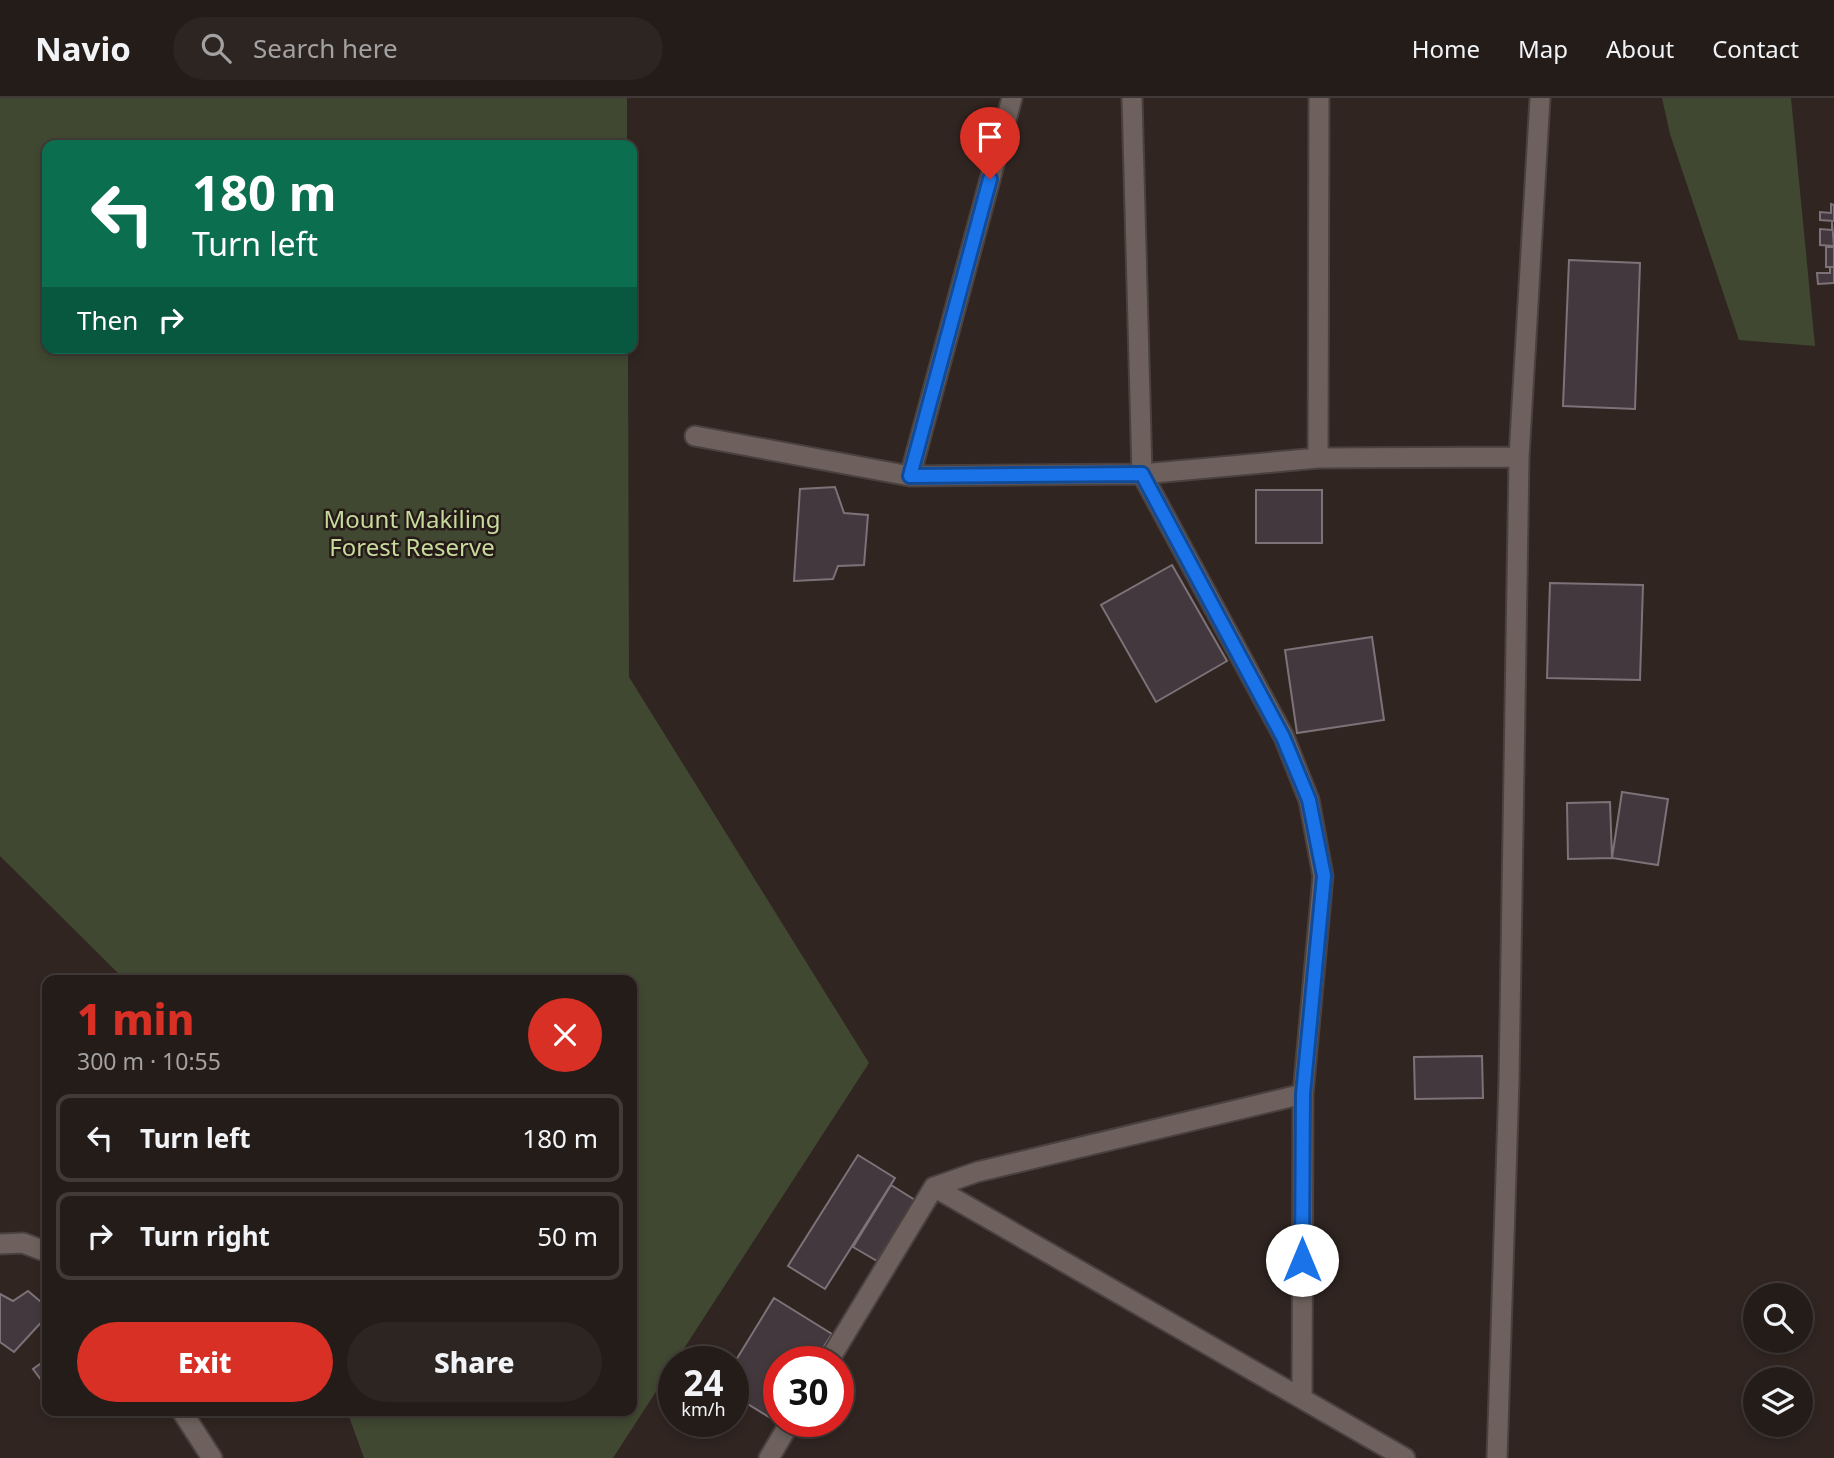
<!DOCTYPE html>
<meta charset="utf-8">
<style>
body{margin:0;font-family:"Noto Sans",sans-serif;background:#2c2522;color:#f1f3f6;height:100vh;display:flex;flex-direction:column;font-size:26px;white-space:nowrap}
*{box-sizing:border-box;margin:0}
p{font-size:23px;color:#a3a1a2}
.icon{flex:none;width:38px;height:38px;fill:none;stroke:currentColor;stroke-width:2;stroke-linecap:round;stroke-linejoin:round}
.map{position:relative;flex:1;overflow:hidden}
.details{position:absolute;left:42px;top:877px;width:595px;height:441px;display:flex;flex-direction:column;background:#241c19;border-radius:14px;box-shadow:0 4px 10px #0003,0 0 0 2px #413a38}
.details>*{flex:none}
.banner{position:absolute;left:42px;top:42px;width:595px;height:214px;border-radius:14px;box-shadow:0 4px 10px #0003,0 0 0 2px #413a38;background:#0b6e4f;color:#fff;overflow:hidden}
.controls{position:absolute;left:1743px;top:1185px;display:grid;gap:14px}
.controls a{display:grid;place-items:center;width:70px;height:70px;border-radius:50%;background:#241c19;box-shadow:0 4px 10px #0003,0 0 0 2px #413a38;font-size:35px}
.speed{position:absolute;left:658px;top:1248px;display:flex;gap:14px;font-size:35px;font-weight:700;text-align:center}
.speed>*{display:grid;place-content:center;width:91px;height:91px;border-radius:50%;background:#241c19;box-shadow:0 4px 10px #0003,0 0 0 2px #413a38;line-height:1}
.speed small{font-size:18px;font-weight:400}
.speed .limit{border:10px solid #d22;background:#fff;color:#111}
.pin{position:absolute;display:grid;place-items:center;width:60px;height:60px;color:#fff;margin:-72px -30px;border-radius:50% 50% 50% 0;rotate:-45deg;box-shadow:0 0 7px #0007}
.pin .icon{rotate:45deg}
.me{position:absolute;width:77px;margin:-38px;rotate:0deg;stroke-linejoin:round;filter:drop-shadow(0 0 5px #0008)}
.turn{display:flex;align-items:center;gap:24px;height:147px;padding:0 35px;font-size:32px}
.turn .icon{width:91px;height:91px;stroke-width:2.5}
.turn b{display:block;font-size:49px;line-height:60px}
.then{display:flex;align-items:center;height:66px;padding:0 35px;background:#0003;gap:14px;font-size:26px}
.round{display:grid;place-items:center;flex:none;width:74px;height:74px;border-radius:37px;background:#2c2522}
.headline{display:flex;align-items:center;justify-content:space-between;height:119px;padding:0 35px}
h1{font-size:42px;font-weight:800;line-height:52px;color:#d93025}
.primary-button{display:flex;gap:14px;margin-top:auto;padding:14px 35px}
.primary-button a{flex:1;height:80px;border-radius:42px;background:#d93025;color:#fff;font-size:28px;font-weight:800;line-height:80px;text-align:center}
.primary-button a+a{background:#2c2522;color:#f1f3f6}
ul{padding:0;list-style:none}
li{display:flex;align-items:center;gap:21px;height:88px;margin:0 14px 10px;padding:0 21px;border:4px solid #413a38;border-radius:14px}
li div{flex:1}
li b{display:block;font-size:26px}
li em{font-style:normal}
header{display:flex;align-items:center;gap:42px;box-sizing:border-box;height:98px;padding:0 35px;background:#241c19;border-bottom:2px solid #413a38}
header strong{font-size:33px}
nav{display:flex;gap:38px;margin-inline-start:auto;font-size:24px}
.search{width:490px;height:63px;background:#2c2522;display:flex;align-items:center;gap:18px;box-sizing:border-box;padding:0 24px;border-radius:38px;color:#a3a1a2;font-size:26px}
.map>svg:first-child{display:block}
.green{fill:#404831}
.building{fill:#43383e;stroke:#7e7279;stroke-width:2}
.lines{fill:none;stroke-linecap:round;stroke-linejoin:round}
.minor-casing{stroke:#4a413e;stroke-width:23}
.minor{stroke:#6e615d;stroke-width:19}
.route-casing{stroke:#114b97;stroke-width:18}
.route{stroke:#1a73e8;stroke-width:12}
.labels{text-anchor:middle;stroke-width:5;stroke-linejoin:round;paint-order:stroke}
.park-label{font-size:24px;fill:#c5da9b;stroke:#261b18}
</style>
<header>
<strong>Navio</strong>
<div class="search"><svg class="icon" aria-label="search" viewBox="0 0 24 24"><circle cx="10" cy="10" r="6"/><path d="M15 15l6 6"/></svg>Search here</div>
<nav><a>Home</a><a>Map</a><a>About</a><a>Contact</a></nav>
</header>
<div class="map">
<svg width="1834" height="1360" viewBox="0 0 1834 1360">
<rect width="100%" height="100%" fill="#302521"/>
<path class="green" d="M0,0H627V47H47V250H628L629,579L869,965L613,1360H364L347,1313L632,1312V882H125L0,758Z
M1662,0H1791L1815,248L1739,242L1670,36Z"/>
<path class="building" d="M1831,106L1834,107V123L1820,122V114L1831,115Z
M1832,124L1834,148L1820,147V131L1832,132Z
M1826,149H1834V169H1826Z
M1569,162L1640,165L1635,311L1563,308Z
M1830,169H1834V185L1818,186L1817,175H1830Z
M835,389L844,415L868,417L864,467L838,468L833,481L794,483L800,391Z
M1256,392H1322V445H1256Z
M1172,467L1227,563L1156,604L1101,507Z
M1550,485L1643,487L1640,582L1547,580Z
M1372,539L1384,622L1297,635L1285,552Z
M1622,694L1668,701L1658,767L1612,760Z
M1610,704L1612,760L1568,761L1567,705Z
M1482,958L1483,1000L1415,1001L1414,959Z
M858,1057L895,1080L825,1191L788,1168Z
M891,1087L915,1102L877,1163L853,1149Z
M28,1193L47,1209V1218L14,1254L0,1244V1196L13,1203Z
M774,1200L832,1236L814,1264H779L777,1324L733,1297V1267Z
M47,1261V1290L33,1271Z"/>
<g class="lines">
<g class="minor-casing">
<path id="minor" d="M1132,0L1142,376L1284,639L1309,702L1323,778L1303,996L1302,1300
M695,338L910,378L1142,376L1318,360L1519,359
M1318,360L1319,0
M910,378L1012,0
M1303,996L977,1074L934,1089L1405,1360
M0,1146L23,1145L47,1154
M828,1264L934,1089
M181,1312L212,1360
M769,1360L791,1323
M1497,1360L1509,982L1519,359L1540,0"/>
</g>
<use href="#minor" class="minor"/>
</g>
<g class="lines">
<g class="route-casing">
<path id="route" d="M990,81L910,378L1142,376L1283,639L1309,702L1324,778L1303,996L1302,1162"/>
</g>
<use href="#route" class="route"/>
</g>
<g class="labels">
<g class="park-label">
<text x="412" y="430">Mount Makiling<tspan x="412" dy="28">Forest Reserve</tspan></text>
</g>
</g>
</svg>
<div class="controls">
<a><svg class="icon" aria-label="search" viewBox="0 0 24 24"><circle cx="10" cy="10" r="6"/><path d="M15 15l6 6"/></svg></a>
<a><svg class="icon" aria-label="layers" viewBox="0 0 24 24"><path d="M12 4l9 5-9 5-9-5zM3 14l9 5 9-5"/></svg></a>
</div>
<div class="speed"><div>24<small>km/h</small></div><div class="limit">30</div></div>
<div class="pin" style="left:990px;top:81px;background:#d93025"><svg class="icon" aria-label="arrive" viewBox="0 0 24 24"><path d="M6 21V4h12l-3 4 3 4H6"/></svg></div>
<svg class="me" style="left:1302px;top:1162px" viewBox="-20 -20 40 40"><circle r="19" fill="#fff"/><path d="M0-13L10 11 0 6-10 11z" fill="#1a73e8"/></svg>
<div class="banner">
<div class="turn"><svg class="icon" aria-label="left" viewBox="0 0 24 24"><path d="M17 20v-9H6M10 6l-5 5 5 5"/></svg><div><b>180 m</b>Turn left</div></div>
<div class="then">Then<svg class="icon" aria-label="right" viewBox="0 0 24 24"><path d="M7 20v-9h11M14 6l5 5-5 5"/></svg></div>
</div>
<section class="details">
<div class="headline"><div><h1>1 min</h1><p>300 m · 10:55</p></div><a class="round" style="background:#d93025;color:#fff"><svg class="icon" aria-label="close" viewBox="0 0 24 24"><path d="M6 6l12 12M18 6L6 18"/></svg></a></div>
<ul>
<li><svg class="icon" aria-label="left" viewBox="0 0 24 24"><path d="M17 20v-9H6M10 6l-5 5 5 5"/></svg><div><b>Turn left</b></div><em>180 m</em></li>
<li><svg class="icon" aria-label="right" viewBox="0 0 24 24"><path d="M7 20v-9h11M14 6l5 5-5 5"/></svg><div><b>Turn right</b></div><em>50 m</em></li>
</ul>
<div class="primary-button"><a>Exit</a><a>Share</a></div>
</section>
</div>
